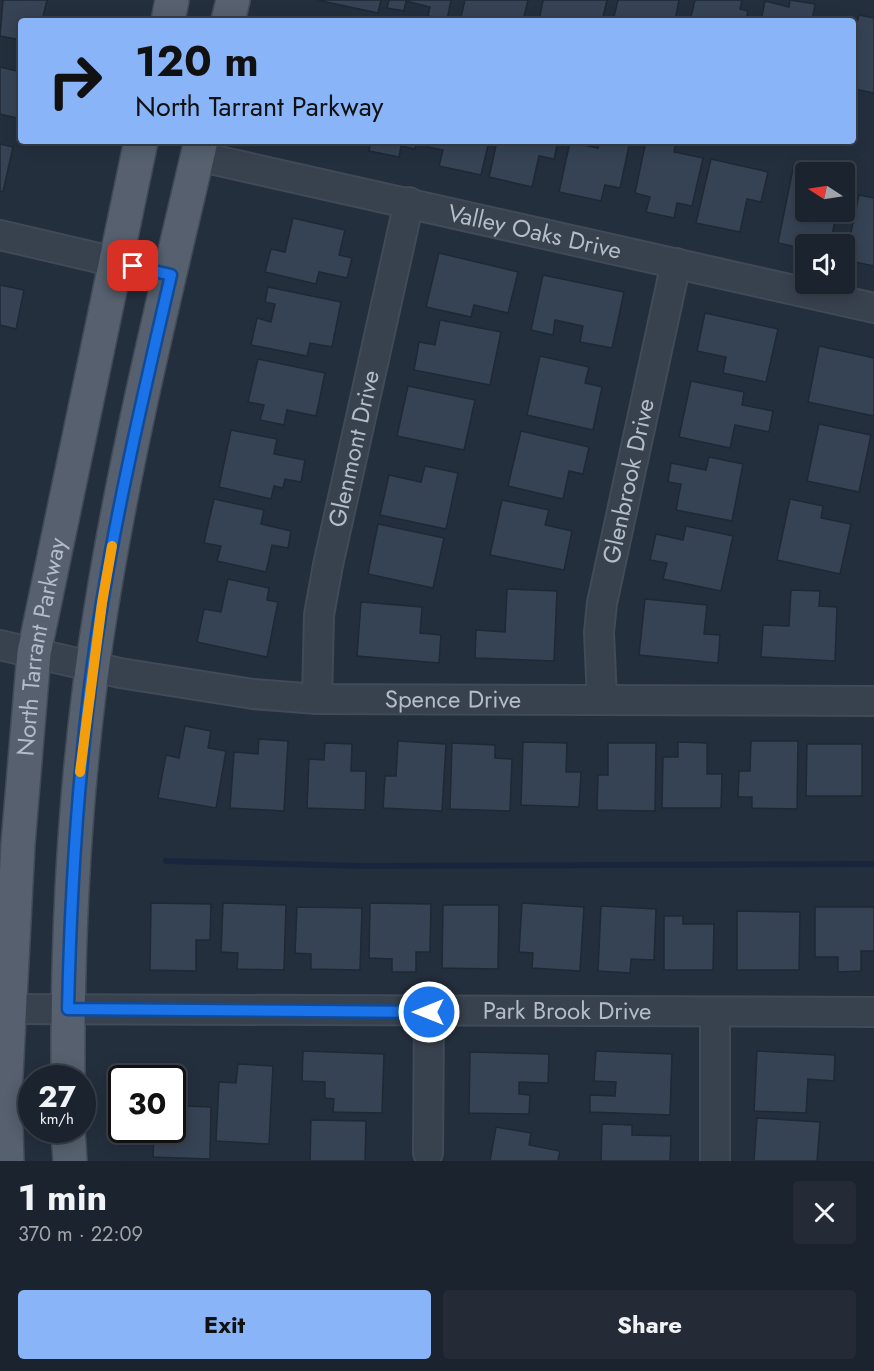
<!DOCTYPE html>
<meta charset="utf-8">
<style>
body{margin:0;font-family:Jost,sans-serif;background:#242b36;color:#f1f3f6;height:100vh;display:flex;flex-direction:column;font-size:22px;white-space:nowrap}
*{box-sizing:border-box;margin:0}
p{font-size:20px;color:#a0a4aa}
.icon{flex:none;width:33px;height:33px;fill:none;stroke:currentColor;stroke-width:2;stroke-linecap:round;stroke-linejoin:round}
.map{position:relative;height:1161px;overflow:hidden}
.panel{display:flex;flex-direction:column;background:#1b232e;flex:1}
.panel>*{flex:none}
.banner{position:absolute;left:18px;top:18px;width:838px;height:126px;border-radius:6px;box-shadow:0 3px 15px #0003,0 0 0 2px #39404a;background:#8ab4f8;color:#111;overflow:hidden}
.needle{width:39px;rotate:282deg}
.fabs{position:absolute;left:795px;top:162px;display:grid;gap:12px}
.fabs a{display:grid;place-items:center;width:60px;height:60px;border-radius:6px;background:#1b232e;box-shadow:0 3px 15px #0003,0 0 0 2px #39404a;font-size:30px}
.speed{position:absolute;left:18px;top:1065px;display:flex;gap:12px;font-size:30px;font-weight:700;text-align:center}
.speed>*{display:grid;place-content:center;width:78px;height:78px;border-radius:50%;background:#1b232e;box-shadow:0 3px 15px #0003,0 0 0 2px #39404a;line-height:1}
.speed small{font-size:15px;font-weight:400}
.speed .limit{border:3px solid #111;border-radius:9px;background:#fff;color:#111}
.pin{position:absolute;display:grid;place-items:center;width:51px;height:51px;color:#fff;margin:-26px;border-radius:12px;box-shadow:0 3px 9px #0006}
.me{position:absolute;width:66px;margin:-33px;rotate:270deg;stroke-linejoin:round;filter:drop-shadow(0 0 4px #0008)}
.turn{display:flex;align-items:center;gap:21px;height:126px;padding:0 18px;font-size:27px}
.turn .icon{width:78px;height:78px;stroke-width:2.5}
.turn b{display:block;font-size:42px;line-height:51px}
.round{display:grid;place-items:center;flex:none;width:63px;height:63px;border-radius:6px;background:#242b36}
.overview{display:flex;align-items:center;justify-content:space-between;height:102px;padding:0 18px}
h1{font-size:36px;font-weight:700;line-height:45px}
.cta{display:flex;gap:12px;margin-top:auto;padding:12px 18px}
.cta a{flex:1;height:69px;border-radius:6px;background:#8ab4f8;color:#111;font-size:24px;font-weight:700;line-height:69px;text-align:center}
.cta a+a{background:#242b36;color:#f1f3f6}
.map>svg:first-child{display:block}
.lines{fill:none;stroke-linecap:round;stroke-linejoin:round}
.stream{stroke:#17263c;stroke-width:6}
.building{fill:#364354;stroke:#1f2835;stroke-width:1.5}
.minor-casing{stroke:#414a57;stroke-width:32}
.major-casing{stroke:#414a57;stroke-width:36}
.minor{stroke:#38414e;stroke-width:28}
.major{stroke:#56606e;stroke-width:33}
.route-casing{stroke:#114b97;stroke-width:15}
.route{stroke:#1a73e8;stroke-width:10}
.slow{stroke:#f59e0b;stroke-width:10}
.labels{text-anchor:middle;stroke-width:6;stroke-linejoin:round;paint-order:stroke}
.street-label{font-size:24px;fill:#b4bcc9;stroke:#1d2633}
</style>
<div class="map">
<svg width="874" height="1161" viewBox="0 0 874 1161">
<rect width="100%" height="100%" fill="#242f3e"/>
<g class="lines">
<path class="stream" d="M166,861L362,866L874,864"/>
</g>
<path class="building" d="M3,0H47L42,21H21V40L0,36Z
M317,0H381L378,13Z
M389,0H451L447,20L428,16L430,7L406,1L404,11L387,8Z
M465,0H528L523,21H460Z
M543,0H607L602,21H539Z
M618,0H679L675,21H613Z
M695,0H742L740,9L748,11L746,21H690Z
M790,0L815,4L812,21H761L765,1L789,7Z
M859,15L874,18V93L854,89V33Z
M0,67L21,72V119L0,114Z
M371,141H417L415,149L401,146L399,157L369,151Z
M429,141H489L481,175L439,166L443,150L428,147Z
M497,141H558L554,159L539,156L532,187L489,177Z
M600,141H630L620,188L605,185L601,201L559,192L570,142L598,148Z
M646,141H676L674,152L703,158L692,206L677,203L674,218L646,212L650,197L635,193Z
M0,144L13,147L3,192L0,191Z
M711,159L768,172L761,202L747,199L740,232L696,223Z
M794,164L824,171L806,172V212H837L830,244H806V249L778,243Z
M859,195L874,198V266L845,260Z
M293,218L345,230L339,255L352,258L347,278L319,272L316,284L265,272L271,249L285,252Z
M439,253L518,272L508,313L474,305L471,317L426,307Z
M543,275L624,292L612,348L580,342L583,326L555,320L553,335L531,330Z
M0,285L24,290L16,329L0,325Z
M268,287L341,302L332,347L310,343L307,356L251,345L257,318L271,322L275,304L265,302Z
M705,313L778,329L766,382L723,373L726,357L697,351Z
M440,320L501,332L490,385L414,370L419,342L435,345Z
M819,346L874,358V416L808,402Z
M540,356L589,367L585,383L602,387L593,430L527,415Z
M258,359L325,373L316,416L287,410L284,425L260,420L264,405L248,402Z
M691,381L744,392L742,405L773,411L769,432L735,425L730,448L679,437Z
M408,386L475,400L464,450L397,436Z
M819,424L871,435L859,492L807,481Z
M231,430L277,439L274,454L305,460L301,482L285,479L283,488L274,486L271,499L219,487Z
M521,431L589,447L583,474L569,471L563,499L508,486Z
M709,457L743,464L732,521L676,510L681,484L668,482L671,463L706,470Z
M425,466L458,473L446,529L380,515L389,475L421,482Z
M214,499L264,510L261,524L291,531L288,548L272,545L266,572L217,561L221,546L204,543Z
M790,499L823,506L821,518L851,524L840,574L777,560Z
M502,500L549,510L545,525L572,531L564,570L490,555Z
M378,524L444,538L433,588L368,574Z
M686,526L733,536L721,591L663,579L667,563L650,560L656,534L683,540Z
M228,579L269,588L267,600L278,602L267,657L197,642L204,609L221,612Z
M507,589L557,591L554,661L475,658L476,630L505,632Z
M791,590L820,591L819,606L837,607L835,661L761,657L763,625L789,626Z
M645,599L707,605L704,634L720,635L718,663L639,655Z
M361,602L422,607L420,633L441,635L439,663L357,656Z
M185,726L211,731L208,748L226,751L216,808L158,798L166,755L179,758Z
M259,739L288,741L284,811L230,808L234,752L258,754Z
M398,741L446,744L442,811L383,808L385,776H396Z
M751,741H798L797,809L752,808V797H738L739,771H750Z
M523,742L567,743L566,772H581L579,807L521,805Z
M678,742L707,743V774H722L721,808H662L663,757H678Z
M325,743L352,744L351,771H366L365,810L307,808L309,759L324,760Z
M452,743L495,745V758L512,759L510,811L450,809Z
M608,743H656L655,811L597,810L598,775H608Z
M807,744H862V796H806Z
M151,903L211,904L210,940H196V971L150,970Z
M223,903L286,905L284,970L237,969L238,953L221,952Z
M370,903L431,904L430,952H416V972H392V959L369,958Z
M522,903L584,907L580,971L532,968L533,953L519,952Z
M443,905H499L498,969L442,968Z
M601,906L656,909L654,960L631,959L630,973L598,971Z
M297,907L362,908L360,970L311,969V954L295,953Z
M815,907H874V951H861V971L838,972V957H815Z
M737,911L800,912L799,970H737Z
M664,916H683V924H714L713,970H664Z
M303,1051L384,1054L382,1113L333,1112L334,1099L325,1098V1082L302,1081Z
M596,1051L672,1054L670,1115L590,1112V1095L615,1096L616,1082L594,1081Z
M757,1051L835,1055L834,1081L808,1079L806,1113L754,1111Z
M470,1052L549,1054L548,1083L519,1082V1094L530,1095L529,1114L469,1113Z
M238,1064L273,1066L269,1144L216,1141L219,1082L236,1083Z
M155,1078L186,1079L185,1106L211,1107L210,1159L153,1157L154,1130H172V1078Z
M757,1118L820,1122L817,1161H754Z
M311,1120L366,1121L365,1161H310Z
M602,1124L632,1125V1135L671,1136L670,1161H601Z
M496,1127L531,1133L529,1145L560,1151L558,1161H490Z"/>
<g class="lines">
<g class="minor-casing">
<g id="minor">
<path id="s1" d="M197,156L874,308"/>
<path d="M0,235L171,275"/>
<path id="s2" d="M0,645L120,673L253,694L317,699L874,701"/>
<path id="s3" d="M317,699L319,615L328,565L409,202"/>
<path id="s4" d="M602,700L599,632L602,603L676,263"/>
<path id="s5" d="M0,1009L874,1012"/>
<path d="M715,1012V1161"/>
<path d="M428,1153L429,1012"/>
</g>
</g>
<g class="major-casing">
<g id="major">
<path d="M168,21L172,0"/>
<path d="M228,21L233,0"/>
<path d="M68,1078C67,919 76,760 102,603C127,448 165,294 201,141"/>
<path d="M68,1130L70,1161"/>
<path id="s6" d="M7,1161L5,1095L18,844L34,653L141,141"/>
</g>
</g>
<use href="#minor" class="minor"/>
<use href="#major" class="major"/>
</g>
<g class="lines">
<g class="route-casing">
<path id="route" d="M133,266L171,275C146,384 120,493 102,603C80,738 71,873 68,1009L429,1012"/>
</g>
<use href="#route" class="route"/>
<path class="slow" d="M80,772L102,603L112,546"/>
</g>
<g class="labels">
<g class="street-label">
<text dy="8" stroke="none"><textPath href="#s1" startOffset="346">Valley Oaks Drive</textPath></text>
<text dy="8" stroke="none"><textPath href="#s3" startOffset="254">Glenmont Drive</textPath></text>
<text dy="8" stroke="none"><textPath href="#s4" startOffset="222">Glenbrook Drive</textPath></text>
<text dy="8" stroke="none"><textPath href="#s6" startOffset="516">North Tarrant Parkway</textPath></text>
<text dy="8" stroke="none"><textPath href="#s2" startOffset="458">Spence Drive</textPath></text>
<text dy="8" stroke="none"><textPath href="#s5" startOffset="567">Park Brook Drive</textPath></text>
</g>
</g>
</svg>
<div class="fabs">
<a><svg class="needle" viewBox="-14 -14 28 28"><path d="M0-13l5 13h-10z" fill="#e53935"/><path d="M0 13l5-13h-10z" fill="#a0a4aa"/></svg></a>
<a><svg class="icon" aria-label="sound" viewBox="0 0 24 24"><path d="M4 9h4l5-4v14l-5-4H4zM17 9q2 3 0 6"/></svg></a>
</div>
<div class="speed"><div>27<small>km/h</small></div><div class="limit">30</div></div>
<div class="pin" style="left:133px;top:266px;background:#d93025"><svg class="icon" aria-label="arrive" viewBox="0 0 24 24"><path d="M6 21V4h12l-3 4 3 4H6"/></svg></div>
<svg class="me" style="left:429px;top:1012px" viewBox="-20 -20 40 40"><circle r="17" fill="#1a73e8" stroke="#fff" stroke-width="3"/><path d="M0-11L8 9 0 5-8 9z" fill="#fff"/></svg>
<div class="banner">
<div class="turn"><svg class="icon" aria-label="right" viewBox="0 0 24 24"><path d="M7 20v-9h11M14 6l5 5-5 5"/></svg><div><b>120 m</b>North Tarrant Parkway</div></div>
</div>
</div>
<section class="panel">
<div class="overview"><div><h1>1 min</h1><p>370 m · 22:09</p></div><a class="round"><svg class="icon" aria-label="close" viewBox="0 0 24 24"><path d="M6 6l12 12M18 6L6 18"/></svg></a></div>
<div class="cta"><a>Exit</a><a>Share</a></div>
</section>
